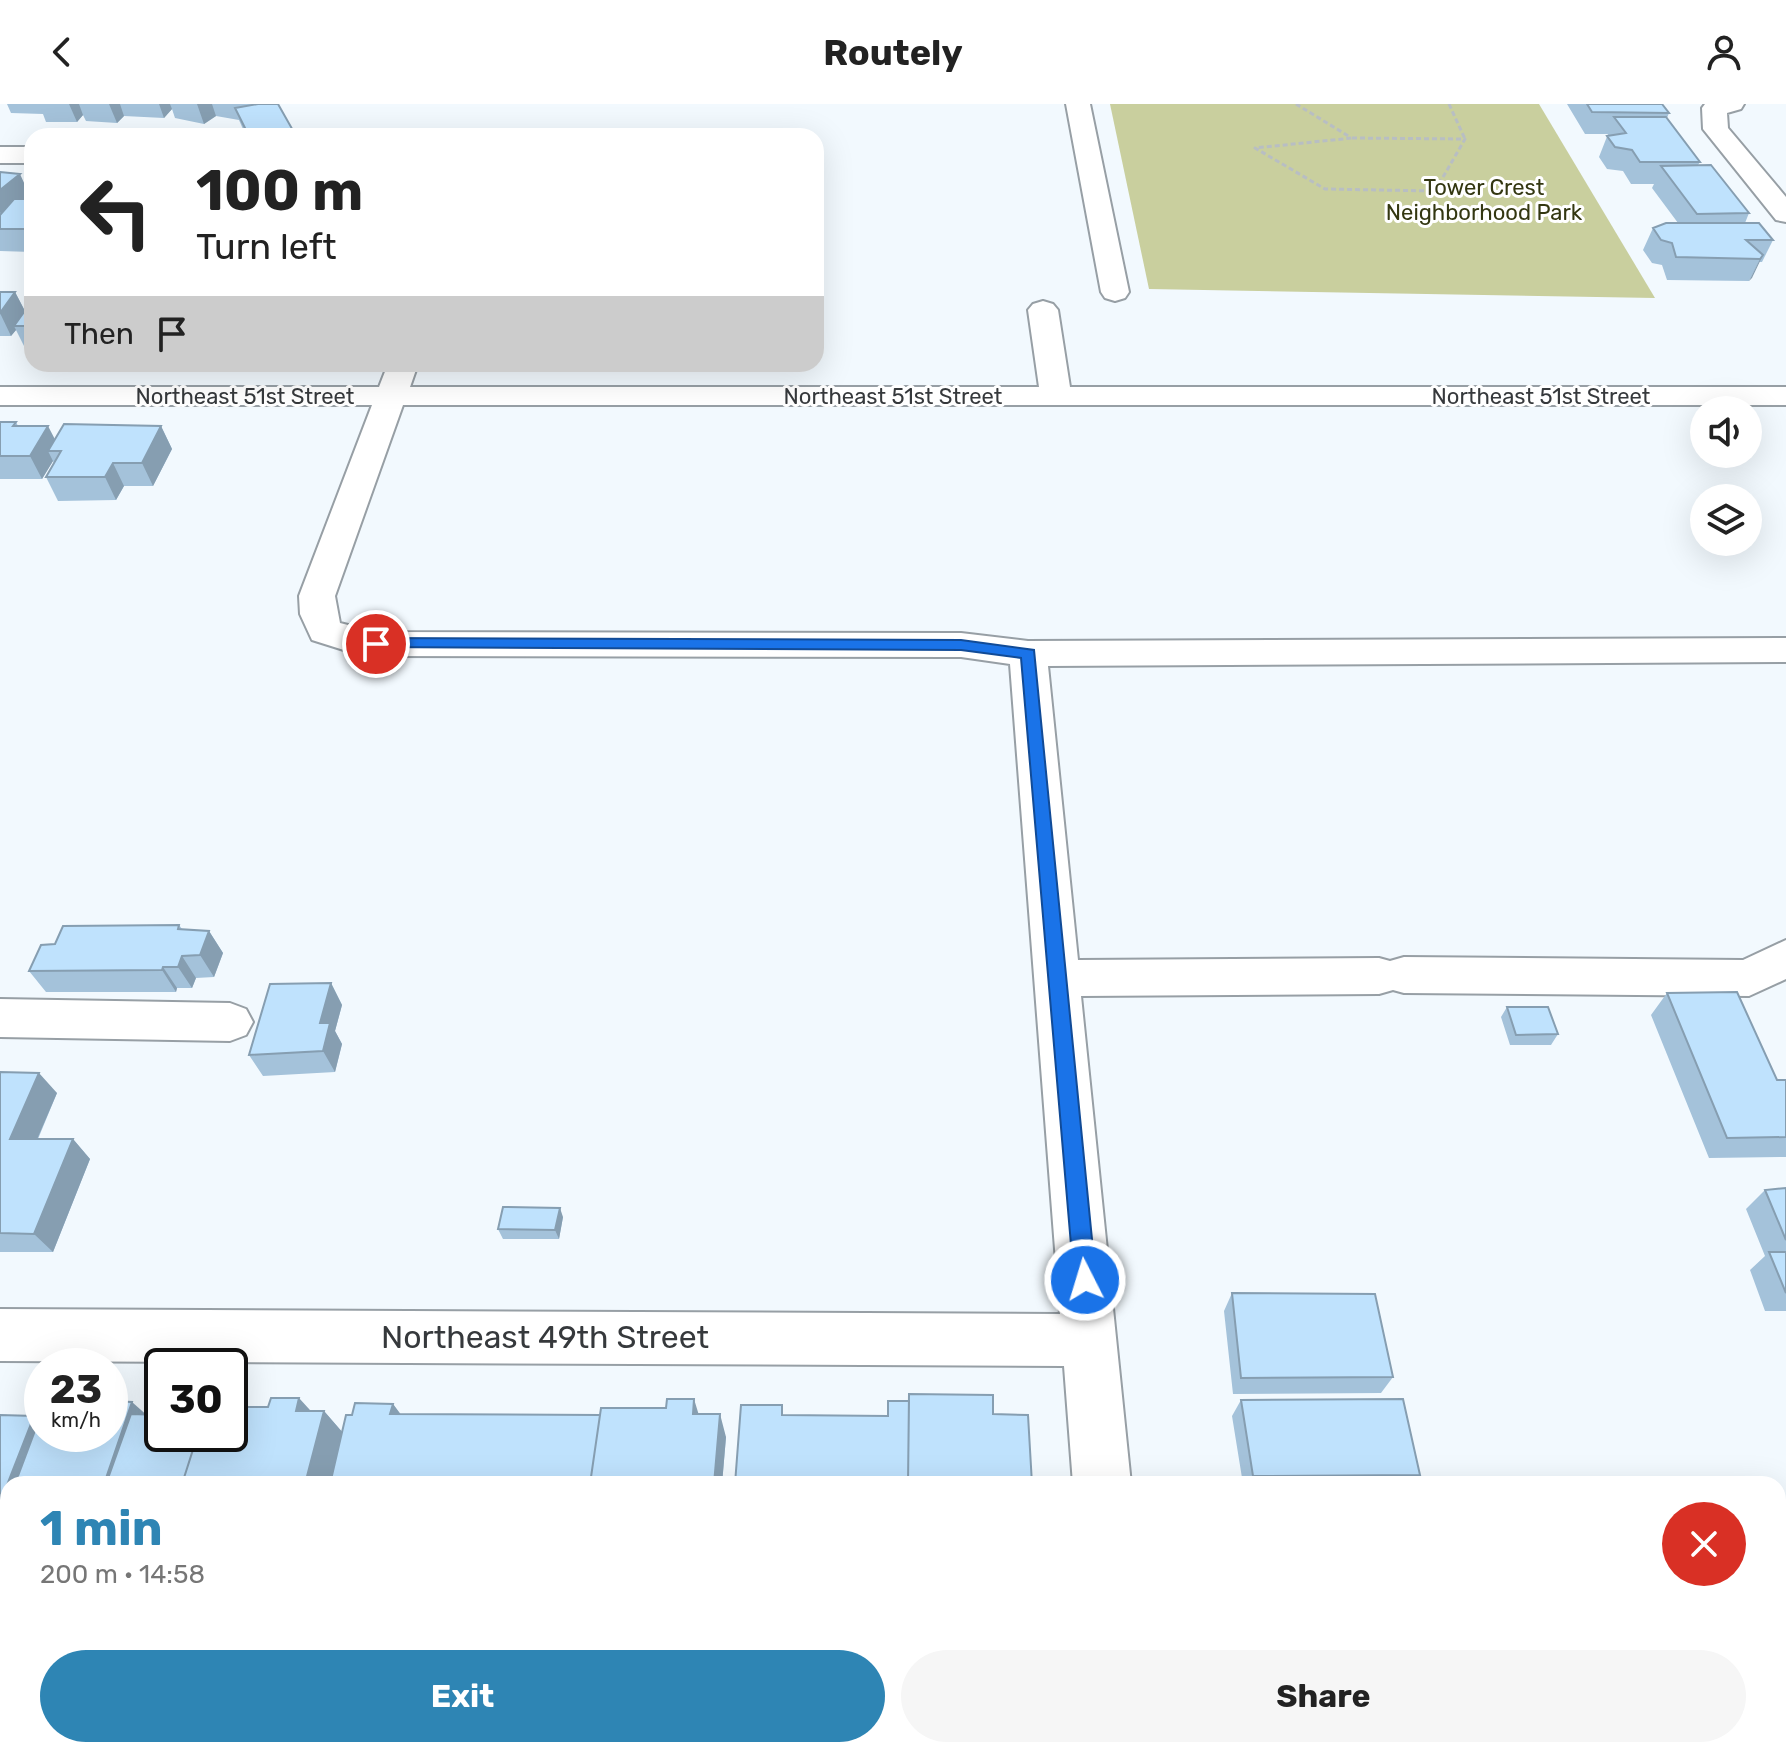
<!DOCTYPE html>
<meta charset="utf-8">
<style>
body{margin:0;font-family:Rubik,sans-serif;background:#f6f6f6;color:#222;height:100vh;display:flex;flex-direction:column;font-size:30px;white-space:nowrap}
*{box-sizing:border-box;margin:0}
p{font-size:26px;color:#767676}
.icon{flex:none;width:44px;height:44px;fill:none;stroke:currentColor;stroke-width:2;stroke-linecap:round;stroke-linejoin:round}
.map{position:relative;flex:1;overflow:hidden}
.details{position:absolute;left:0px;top:1372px;width:1786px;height:282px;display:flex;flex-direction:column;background:#fff;border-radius:24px 24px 0 0;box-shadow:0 8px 32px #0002}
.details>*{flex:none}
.top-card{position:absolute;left:24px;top:24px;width:800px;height:244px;border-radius:24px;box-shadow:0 8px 32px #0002;background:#fff;color:#222;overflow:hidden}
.buttons{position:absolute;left:1690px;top:292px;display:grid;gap:16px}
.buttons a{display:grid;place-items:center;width:72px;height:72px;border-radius:50%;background:#fff;box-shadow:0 8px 32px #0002;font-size:40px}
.speed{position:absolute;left:24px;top:1244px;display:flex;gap:16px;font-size:40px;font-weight:700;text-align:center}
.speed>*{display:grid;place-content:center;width:104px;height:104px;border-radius:50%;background:#fff;box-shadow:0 8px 32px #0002;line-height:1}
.speed small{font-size:20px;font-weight:400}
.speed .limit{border:4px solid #111;border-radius:12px;background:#fff;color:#111}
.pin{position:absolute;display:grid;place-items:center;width:68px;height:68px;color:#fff;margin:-34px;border:4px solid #fff;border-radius:50%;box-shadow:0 2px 8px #0007}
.me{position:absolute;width:88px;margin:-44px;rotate:355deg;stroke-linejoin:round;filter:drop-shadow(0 0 6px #0008)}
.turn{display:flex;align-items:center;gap:28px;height:168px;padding:0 40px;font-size:36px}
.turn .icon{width:104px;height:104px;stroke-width:2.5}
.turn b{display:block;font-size:56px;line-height:68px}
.then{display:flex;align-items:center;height:76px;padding:0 40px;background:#0003;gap:16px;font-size:30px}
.round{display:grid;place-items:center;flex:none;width:84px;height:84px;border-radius:42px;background:#f6f6f6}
.overview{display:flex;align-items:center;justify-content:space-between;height:136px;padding:0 40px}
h1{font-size:48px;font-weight:700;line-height:60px;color:#2e85b4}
.action{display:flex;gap:16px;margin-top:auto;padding:16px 40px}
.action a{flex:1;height:92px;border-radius:48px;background:#2e85b4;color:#fff;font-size:32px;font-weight:700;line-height:92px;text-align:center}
.action a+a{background:#f6f6f6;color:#222}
header{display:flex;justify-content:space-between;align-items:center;height:104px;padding:0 40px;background:#fff;font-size:36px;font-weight:700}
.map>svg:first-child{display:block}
.forest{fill:#c9cf9e}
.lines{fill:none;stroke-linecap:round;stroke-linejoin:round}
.minor-casing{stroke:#979fa5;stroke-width:4}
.path{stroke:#b8bec3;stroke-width:3;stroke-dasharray:5 3;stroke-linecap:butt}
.minor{fill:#fff;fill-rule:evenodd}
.wall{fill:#a4c2da}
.shaded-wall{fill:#869eb1}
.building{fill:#bfe2fd;stroke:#869eb1;stroke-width:2}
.route{fill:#1a73e8;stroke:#114b97;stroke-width:2}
.labels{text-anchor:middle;stroke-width:6;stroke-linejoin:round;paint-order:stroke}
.far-park-label{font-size:22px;fill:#333711;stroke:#fff}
.far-street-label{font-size:22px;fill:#36393c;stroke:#fff}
.near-street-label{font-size:32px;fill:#36393c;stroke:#fff}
</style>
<header><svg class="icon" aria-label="back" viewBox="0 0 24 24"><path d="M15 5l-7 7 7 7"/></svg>Routely<svg class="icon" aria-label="person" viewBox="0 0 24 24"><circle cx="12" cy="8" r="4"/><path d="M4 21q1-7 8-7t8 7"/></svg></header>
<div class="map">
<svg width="1786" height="1653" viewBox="0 0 1786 1653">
<rect width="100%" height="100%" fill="#f2f9fe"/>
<path class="forest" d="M1110,0H1539L1655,194L1149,185Z"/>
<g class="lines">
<g class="minor-casing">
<path id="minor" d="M1066,0H1090L1129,188L1125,194L1115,197L1105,194L1101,188Z
M1705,0H1744L1741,5L1727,9L1728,24L1786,93V118L1776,116L1703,25L1702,4Z
M0,43H32V59H0Z
M1043,197L1053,200L1058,206L1070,283H1786V301H403L335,492L340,519L376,528L961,529L1028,537L1786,534V558L1048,562L1078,856L1379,854L1390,857L1404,853L1743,856L1786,836V875L1749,892L1404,889L1393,886L1379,890L1081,892L1131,1380H1073L1064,1262L0,1257V1205L1060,1210L1010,560L961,553L376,552L347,547L312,536L300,510L299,492L372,301H0V283H379L388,260H418L410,283H1039L1028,206L1033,200Z
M0,895L230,899L246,905L253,918L246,931L230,937L0,933Z
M1090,1646H1154L1155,1653H1091Z"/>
</g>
<path class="path" d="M1296,0L1350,33
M1449,0L1465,35
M1352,34L1465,35L1435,87L1325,85L1255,44Z"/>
<use href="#minor" class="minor"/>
</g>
<path class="wall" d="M7,0H278L295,32H246L239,16L216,12L204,20L175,14L172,5L164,14L124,12L117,19L86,17L83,11L77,18H46L43,10L11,9Z
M1567,0H1662L1669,9L1667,14L1700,58L1698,61L1749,109L1745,119L1773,136L1762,158H1759L1749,177L1667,176L1662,161L1652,159L1643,146L1653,124L1678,119L1652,84L1654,80H1631L1623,67L1607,65L1599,53L1608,30H1585Z
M0,68L30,92L26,95H32V148L0,147Z
M0,188H15L25,207L32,197V245L25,244L16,226L11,232H0Z
M0,318H16L18,322L55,336L161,322L172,345L153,382H124L116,396L58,397L46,373L54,359L53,357L42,375H0Z
M179,821L182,825L209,827L223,849L214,873L196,874L192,884H177L176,888H46L29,867L55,840Z
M331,879L342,901L335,927L342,940L335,968L263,972L249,951Z
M1667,889L1777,976H1786V1053L1709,1054L1651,911Z
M1507,903L1558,930L1551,941H1510L1501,913Z
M0,968L57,989L38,1035H73L90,1055L53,1148H0Z
M1786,1084V1207H1765L1750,1166L1765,1152L1746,1105L1765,1086Z
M563,1113L559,1135H503L498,1125Z
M1232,1189L1393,1273L1381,1289L1233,1290L1224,1207Z
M1241,1296L1420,1371L1412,1380H1243L1232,1312Z
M393,1300L400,1310H698L726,1333L722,1380H8V1476L0,1472V1311L162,1330L311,1307H324L342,1328L352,1311Z
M1270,1646H1479L1480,1653H1270Z
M1725,1646H1778L1786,1653H1728Z"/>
<path class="shaded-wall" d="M69,0H79L83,11L77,18Z
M109,0H120L124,12L117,19Z
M159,0H170L172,5L164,14Z
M197,0H212L216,12L204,20Z
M20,70L30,92L3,114L0,108V86Z
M1763,151L1752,174L1749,177L1760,155Z
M15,188L27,211L14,222L16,226L11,232L0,209Z
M48,322L60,345L48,347L53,357L42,375L30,352Z
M161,322L172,345L153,382L142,359Z
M113,359L124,382L116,396L105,373Z
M209,827L223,849L214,873L200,851Z
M182,852L196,874L192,884L178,863Z
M163,863L177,884L176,888L162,866Z
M331,879L342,901L335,927L342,940L335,968L323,947L320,919Z
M39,969L57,989L29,1054L10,1035Z
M73,1035L90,1055L53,1148L34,1130Z
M560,1104L563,1113L559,1135L555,1126Z
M299,1294L320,1317L296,1307Z
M694,1295L701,1318L693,1310Z
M132,1298L150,1314L128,1380H104Z
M393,1300L405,1316L390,1310Z
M324,1307L344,1330L332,1380H305Z
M720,1310L726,1333L722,1380H714Z
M34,1312L42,1318L23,1379H19L21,1380H8V1464L0,1459V1399Z
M230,1646H259L258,1653H228Z
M684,1646H694L693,1653H684Z"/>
<path class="building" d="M258,0H278L295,30L287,32H254L252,29L248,30L235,4Z
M1587,0H1662L1669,9L1592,8Z
M1614,13H1666L1700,58H1640L1632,46L1615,43L1607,32L1626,29Z
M1711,61L1749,109L1697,110L1661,62Z
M0,68L20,70L0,86Z
M14,95H32V125H0V111Z
M1666,119H1759L1773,136H1746L1763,151L1760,155L1676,153L1672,139L1661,136L1653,124Z
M0,188H15L0,209Z
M32,197V222H14Z
M0,318H16L13,322H48L30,352H0Z
M64,320L161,322L142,359H113L105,373H46L61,347H48Z
M179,821L178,825L209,827L200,851L182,852L178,863H163L162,866L29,867L41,841L55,840L63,822Z
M331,879L320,919H330L323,947L249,951L270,880Z
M1737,888L1777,976H1786V1033L1727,1034L1667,889Z
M1507,903H1548L1558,930L1516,931Z
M0,968L39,969L10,1035H73L34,1130L0,1129Z
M1786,1084V1136L1765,1086Z
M503,1103L560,1104L555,1126L498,1125Z
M1769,1148H1786V1189Z
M1232,1189L1375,1190L1393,1273L1241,1274Z
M909,1290L993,1291V1310L1028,1311L1032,1380H908Z
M271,1294H299L296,1307H324L305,1380H195L196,1377L190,1374L188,1380H182L198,1330H230V1303H268Z
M667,1295H694L693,1310H720L714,1380H590L601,1304H666Z
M1403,1295L1420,1371L1253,1372L1241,1296Z
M110,1297L132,1298L104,1380H23V1379L15,1380L42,1308V1330H110Z
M888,1297H909L908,1380H735L741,1301H782V1311L888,1312Z
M355,1299L393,1300L390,1310L600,1311L590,1380H330L346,1311H352Z
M131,1310L162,1311V1330H198L182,1380H106Z
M0,1311L34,1312L0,1399Z
M8,1397V1409L0,1431V1418Z
M8,1420V1467H0V1442Z
M0,1577H8V1646H98L96,1653H0Z
M1778,1620H1786V1653H1741L1739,1646H1778Z
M98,1646H230L228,1653H96Z
M258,1646H552L551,1653H256Z
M552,1646H684V1653H551Z
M707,1646H906L905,1653H706Z
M906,1646H1047L1048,1653H906Z
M1281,1646H1479L1480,1653H1282Z"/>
<path class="route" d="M376,534L961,536L1034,546L1096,1176L1093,1183L1085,1186L1077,1183L1074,1176L1021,554L961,546L371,543L369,540Z"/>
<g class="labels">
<g class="far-park-label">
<text x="1484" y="91">Tower Crest<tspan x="1484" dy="25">Neighborhood Park</tspan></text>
</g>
<g class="far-street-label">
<text x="245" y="300">Northeast 51st Street</text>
<text x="893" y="300">Northeast 51st Street</text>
<text x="1541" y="300">Northeast 51st Street</text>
</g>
<g class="near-street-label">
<text x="545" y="1244">Northeast 49th Street</text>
</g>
</g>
</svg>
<div class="buttons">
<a><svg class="icon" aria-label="sound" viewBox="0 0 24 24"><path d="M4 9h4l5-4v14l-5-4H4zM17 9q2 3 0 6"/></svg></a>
<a><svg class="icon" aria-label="layers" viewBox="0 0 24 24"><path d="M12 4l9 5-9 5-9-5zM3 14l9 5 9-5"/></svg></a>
</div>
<div class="speed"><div>23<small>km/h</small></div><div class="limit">30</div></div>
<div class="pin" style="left:376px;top:540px;background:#d93025"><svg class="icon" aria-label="arrive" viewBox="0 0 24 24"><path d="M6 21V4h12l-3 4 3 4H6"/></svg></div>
<svg class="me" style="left:1085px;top:1176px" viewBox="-20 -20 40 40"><circle r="17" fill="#1a73e8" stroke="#fff" stroke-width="3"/><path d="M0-11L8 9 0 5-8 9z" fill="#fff"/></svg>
<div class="top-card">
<div class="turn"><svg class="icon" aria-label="left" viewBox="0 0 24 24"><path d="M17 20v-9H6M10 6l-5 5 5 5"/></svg><div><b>100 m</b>Turn left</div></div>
<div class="then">Then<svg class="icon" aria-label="arrive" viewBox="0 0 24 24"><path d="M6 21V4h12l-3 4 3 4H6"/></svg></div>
</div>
<section class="details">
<div class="overview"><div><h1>1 min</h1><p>200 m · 14:58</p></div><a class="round" style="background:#d93025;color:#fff"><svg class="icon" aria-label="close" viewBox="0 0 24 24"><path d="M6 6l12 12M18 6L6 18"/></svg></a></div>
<div class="action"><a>Exit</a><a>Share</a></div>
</section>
</div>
